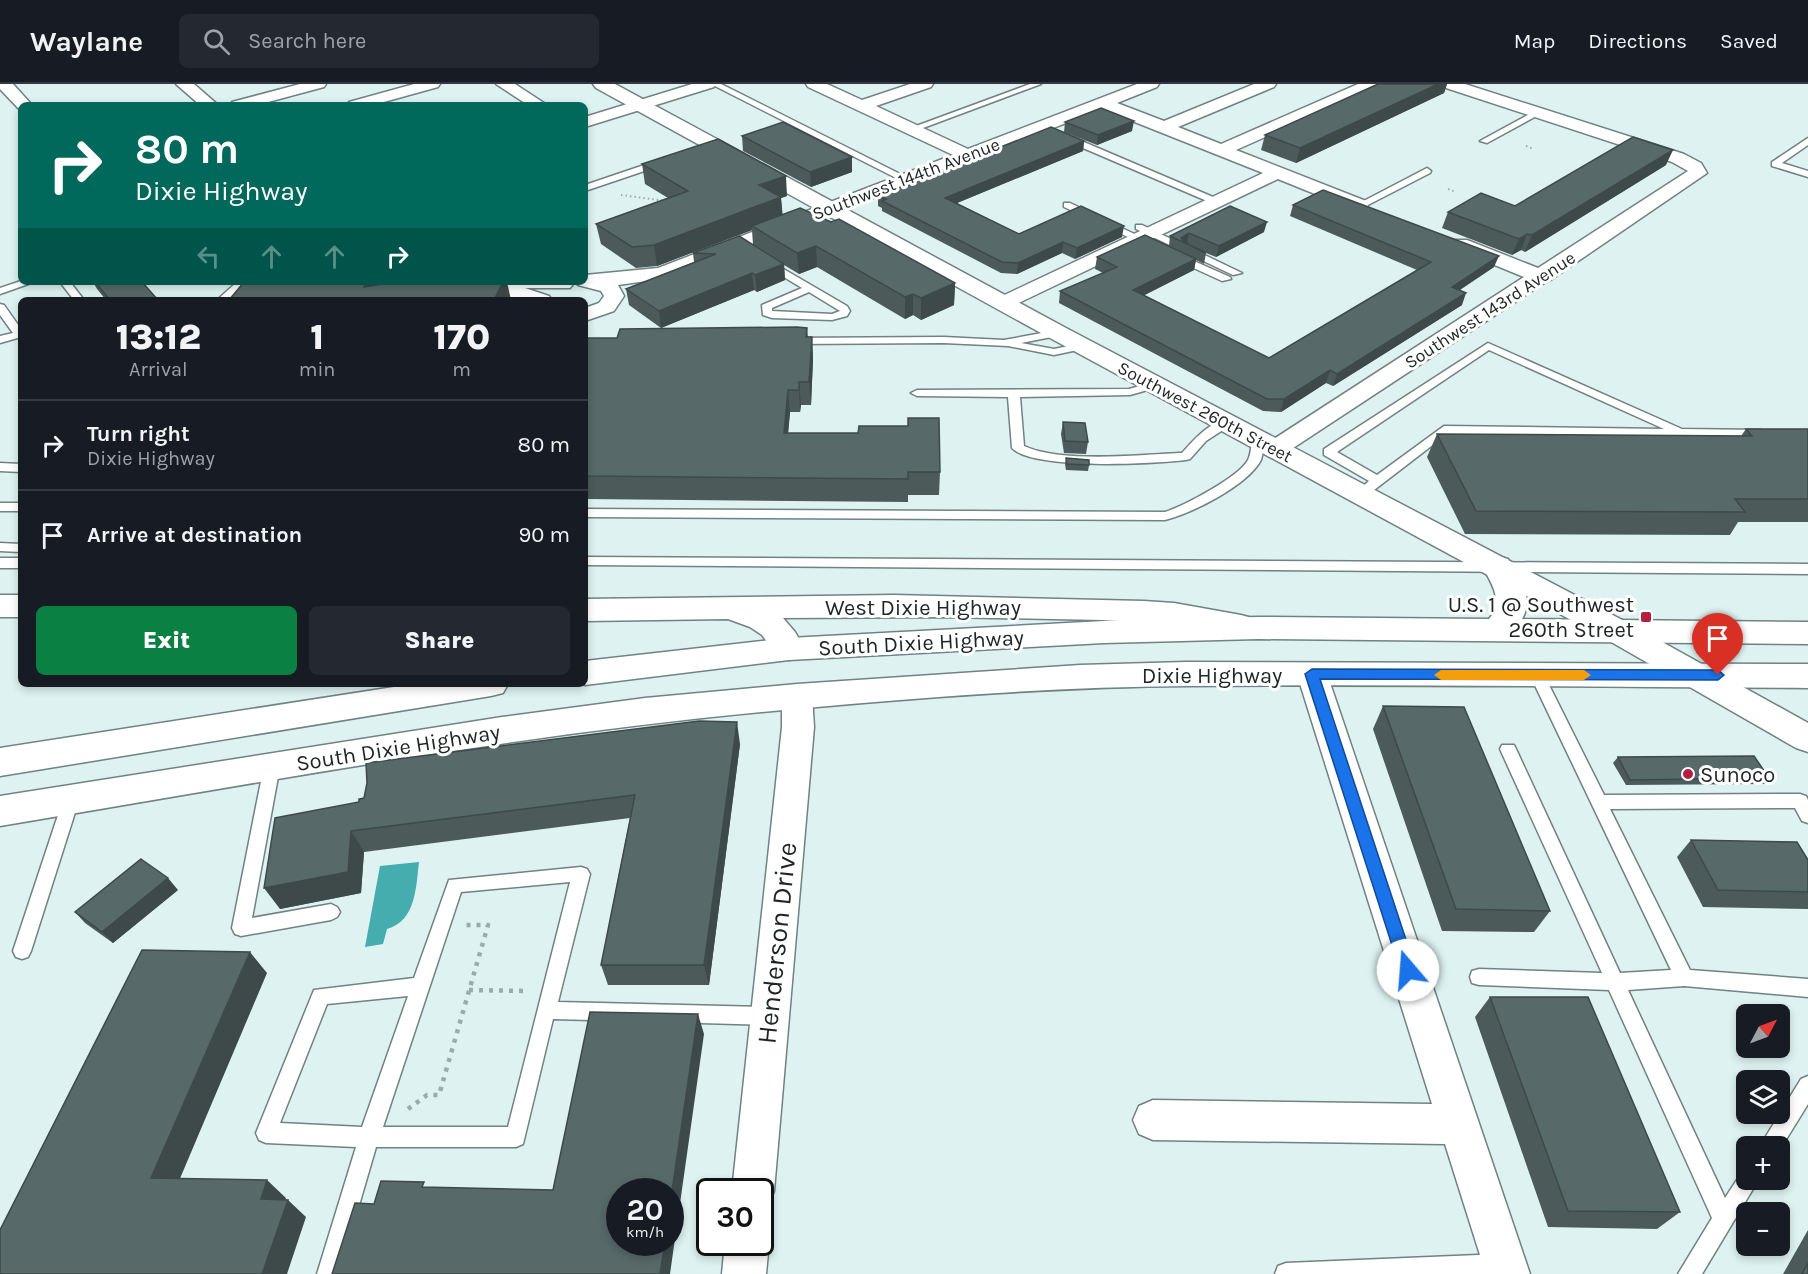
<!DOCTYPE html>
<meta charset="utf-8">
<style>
body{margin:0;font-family:Karla,sans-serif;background:#242831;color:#f1f3f6;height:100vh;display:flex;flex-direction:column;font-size:22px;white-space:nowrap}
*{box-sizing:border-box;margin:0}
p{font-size:20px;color:#9ea1a6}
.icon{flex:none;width:33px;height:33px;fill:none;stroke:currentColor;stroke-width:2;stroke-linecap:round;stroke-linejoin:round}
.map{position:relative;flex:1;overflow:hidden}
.details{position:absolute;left:18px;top:213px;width:570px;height:390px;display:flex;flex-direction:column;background:#171b24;border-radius:9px;box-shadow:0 3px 9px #0003}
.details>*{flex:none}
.top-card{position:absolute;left:18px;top:18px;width:570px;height:183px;border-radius:9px;box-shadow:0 3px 9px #0003;background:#00695c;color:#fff;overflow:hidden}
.needle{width:39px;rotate:49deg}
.fabs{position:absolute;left:1736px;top:920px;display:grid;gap:12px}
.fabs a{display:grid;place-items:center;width:54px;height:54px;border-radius:9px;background:#171b24;box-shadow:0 3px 9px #0003;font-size:30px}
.speed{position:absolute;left:606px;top:1094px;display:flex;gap:12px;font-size:30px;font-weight:700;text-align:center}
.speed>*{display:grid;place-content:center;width:78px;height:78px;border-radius:50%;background:#171b24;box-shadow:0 3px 9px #0003;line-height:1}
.speed small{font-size:15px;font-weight:400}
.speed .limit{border:3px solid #111;border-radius:9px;background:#fff;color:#111}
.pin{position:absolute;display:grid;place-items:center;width:51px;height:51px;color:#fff;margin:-62px -26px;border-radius:50% 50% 50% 0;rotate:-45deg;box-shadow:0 0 6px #0007}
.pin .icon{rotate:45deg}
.me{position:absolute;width:66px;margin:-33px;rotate:342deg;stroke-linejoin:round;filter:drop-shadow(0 0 4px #0008)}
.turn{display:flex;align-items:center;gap:21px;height:126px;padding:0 18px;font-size:27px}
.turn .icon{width:78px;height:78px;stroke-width:2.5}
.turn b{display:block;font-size:42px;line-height:51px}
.lanes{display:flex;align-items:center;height:57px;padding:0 18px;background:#0003;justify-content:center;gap:30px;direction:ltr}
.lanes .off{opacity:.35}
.eta{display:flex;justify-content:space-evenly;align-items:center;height:102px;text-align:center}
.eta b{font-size:36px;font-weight:800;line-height:42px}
.primary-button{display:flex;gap:12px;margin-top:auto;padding:12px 18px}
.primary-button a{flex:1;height:69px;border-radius:9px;background:#0b8043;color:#fff;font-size:24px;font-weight:800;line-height:69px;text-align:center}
.primary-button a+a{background:#242831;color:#f1f3f6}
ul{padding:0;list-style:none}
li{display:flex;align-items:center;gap:18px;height:90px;padding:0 18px;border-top:2px solid #363941}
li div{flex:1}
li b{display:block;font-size:22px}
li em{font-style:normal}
header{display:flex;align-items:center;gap:36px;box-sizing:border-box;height:84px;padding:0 30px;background:#171b24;border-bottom:2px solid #363941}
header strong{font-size:28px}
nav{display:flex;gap:33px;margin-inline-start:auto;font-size:21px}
.search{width:420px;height:54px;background:#242831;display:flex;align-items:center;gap:15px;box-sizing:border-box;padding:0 21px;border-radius:9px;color:#9ea1a6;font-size:22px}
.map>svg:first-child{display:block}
.water{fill:#45adae}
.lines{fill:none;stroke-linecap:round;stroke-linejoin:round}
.lane-casing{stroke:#708282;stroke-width:3}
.street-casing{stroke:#708282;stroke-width:3}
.secondary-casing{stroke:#708282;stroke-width:3}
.highway-casing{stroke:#708282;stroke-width:3}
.path-far1{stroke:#9baaaa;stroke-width:2;stroke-dasharray:1.5 3;stroke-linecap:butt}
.path{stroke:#9baaaa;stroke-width:4.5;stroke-dasharray:4 6;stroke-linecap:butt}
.lane{fill:#fff;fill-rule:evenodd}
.street{fill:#fff;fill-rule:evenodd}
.secondary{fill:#fff;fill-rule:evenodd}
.highway{fill:#fff;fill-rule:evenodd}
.wall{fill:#4c5a5a}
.shaded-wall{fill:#3e4a4a}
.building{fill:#586969;stroke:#3e4a4a;stroke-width:1.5}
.route{fill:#1a73e8;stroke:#114b97;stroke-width:1.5}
.slow{fill:#f59e0b}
.poi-dot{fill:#b3203f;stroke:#fff;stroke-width:2}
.labels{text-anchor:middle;stroke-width:6;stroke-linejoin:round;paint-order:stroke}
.far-street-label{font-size:18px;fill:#1e2525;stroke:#fff}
.poi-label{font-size:22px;fill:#1e2525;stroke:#fff;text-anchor:end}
.street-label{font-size:22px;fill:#1e2525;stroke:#fff}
.near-street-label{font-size:27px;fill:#1e2525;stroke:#fff}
</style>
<header>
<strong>Waylane</strong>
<div class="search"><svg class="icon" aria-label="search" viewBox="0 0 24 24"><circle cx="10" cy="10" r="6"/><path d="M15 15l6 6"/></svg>Search here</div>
<nav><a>Map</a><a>Directions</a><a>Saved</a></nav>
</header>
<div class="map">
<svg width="1808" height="1190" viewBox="0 0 1808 1190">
<rect width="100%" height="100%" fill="#def2f2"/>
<path class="water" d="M419,778C416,803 416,837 387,845L383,860L365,863L380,782Z"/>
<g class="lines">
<g class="lane-casing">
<path id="lane" d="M711,0H721L910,95L902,97Z
M1030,0H1041L915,47L908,45Z
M1535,27L1542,29L1487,59L1480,57Z
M1065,50L1220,116L1222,118L1214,120L1062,55V51Z
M1808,54V61L1782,79L1808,87V93L1772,82V78Z
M662,75L666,78L665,80L585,107V101Z
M1427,84L1431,87L1430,89L1364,123L1356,121Z
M1064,119H1070L1153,159L1145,161L1064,123Z
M1136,141H1142L1242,189L1233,191L1136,145Z
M1178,170L1230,193L1231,195L1222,197L1174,175L1173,173Z
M768,176L847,222L850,227L847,232L832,236L772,234L763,231L762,221L802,204L764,181V177ZM809,208L840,227L832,230L772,227V224Z
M21,197L34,198L0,210V204Z
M60,198H70L84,216H74Z
M237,198H248L228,216H217Z
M0,220L4,221L21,245V253L0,259V252L13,249L0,231Z
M1058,246L1063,249L1062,251L1021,259L1054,265L1083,259L1089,262L1087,264L1054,271L1008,262L944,259L792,260L787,257L792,254L944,253L1004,256Z
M1488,259L1682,345L1761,346L1767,350L1761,354L1447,350L1365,413H1355L1354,410L1369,397L1324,371V365ZM1489,266L1664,345L1444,342L1377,391L1337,368Z
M1154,298L1160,301L1158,303L1130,311L1020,313L1024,362C1061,379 1137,371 1179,369H1182C1193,357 1212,334 1230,337L1232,340L1206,357L1190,375L1186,376C1154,380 1033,386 1012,364L1008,313L917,312L911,309L917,306L1129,305Z
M1258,353L1264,357C1263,363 1263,370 1261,376C1247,402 1192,429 1165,436L585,433V425L1165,428C1184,422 1239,393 1248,376C1251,370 1251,363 1252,357Z
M0,379L21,380V388L0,387Z
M0,419H21V427H0Z
M0,459L21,460V468L0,467Z
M585,473L1808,480V490L585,481Z
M0,474H21V484H0Z
M1537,586L1542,587L1604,711L1800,710L1806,712L1808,716V739L1802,737L1795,724L1610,725L1690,886L1808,895V913L1684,902L1628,906L1725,1114L1742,1088L1746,1086V1095H1759L1702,1190H1678L1712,1134L1609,906L1479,901L1472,899L1470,893L1472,887L1479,885L1602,889L1500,665L1502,661H1514L1516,665L1620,889L1671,886L1530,591L1532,587Z
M272,676L278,678L280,682L252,834L331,820L337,823L340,828L337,833L331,836L241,852L235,850L232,844L264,682L266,678Z
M71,709L77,711L79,716L31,867L28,873L22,875L16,873L13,867L63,716L65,711Z
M581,783L587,785L590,790L558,918L769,923L776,926L779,932L776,938L769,941L553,935L523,1060L516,1063H376L339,1190H317L356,1063L266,1059L259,1056L256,1049L314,906L414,894L449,796ZM570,798L508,1043H383L461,808ZM408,912L362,1043L280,1039L327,920Z
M1808,992V1020L1779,1067V1062H1760L1801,995Z
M1502,1170L1510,1173L1513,1181L1507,1190H1275L1278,1182L1286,1179Z"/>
</g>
<g class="street-casing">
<path id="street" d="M0,0H13L32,21H21V25L18,24L0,5Z
M176,0H194L218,21H200Z
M300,0H326L324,3L257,21H230L232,18Z
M414,0H440L438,3L373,21H347L349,18Z
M496,0H515L547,21H528Z
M692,0H716L714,3L585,43V33Z
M806,0H827L862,16L910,0H933L931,3L876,22L968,65L1137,0H1159L1157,3L1117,19L1164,37L1254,0H1276L1274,3L1178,43L1221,60L1358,0H1379L1377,3L1236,66L1366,117L1368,121L1366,125H1352L1278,95L1010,223L1003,225L996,223L993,219L996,215L1263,89L1102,25L668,194L618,201L624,212L614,227L585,237V224L599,219L604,212L601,207L578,201L575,198H585V191L658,184L953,71L808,3Z
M1441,0H1465L1684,70L1701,79L1707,89L1549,197L1544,199L1284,370L1275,372L1266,370L1263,365L1266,360L1524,193L1453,164L1450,160L1453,156H1467L1538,184L1688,87L1672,78L1443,3Z
M488,198H572L573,200L570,204H525L549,212L552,216C532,216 500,220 487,200Z
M1312,579L1323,582L1327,590L1530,1190H1486L1445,1060L1153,1056L1139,1050L1133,1036L1139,1022L1153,1016L1432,1020L1297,590L1301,582Z
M797,601L808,604L812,612L814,643L774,1107L768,1122L760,1125V1107H732L782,643V612L786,604Z
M760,1142L769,1158L766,1190H722L725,1158H760Z"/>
</g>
<g class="secondary-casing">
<path id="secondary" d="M593,0H615L1066,244L1628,539L1808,639V668L1796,664L1606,555L1050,254L596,4Z
M0,511H21V533H0Z
M894,511L1144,517L1174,519L1241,531L1252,534L1257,542L1252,550L1241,553L1165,540L1102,536L946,533L783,534L795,548L805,565L800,573L789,576L778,573L762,551L750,543L728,535L585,537V515Z"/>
</g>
<g class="highway-casing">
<path id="highway" d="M1497,472L1508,475C1519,494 1535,513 1522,535L1808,538V560L1258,555L1104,559L789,576L585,601L582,600H585V577L789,554L1104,537L1258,533L1489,535C1504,517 1492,500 1482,482L1486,475Z
M1186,578L1808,580V604C1601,603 1394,600 1187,602C1056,603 925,613 795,625C528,648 264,698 0,742V712L502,633L645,614L797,600L1080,581Z
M413,600H508L503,609L491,612L0,692V664Z"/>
</g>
<path class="path-far1" d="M1526,62L1534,65
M1448,105L1456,108
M621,111L666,117"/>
<path class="path" d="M469,906L529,907
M408,1025L427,1011H439L488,841H464"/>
<use href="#lane" class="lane"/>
<use href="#street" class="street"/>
<use href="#secondary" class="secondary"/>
<use href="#highway" class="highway"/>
</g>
<path class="wall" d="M1378,0H1447L1444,9L1296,79L1261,66L1265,51Z
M1065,38L1132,47L1097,61L1064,48Z
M742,52L852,73V88L811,103L743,67Z
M1084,57L1083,67L957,119L1019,150L1122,153L1075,175L1062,169L1017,190L1001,189L882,127V124L878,122V112Z
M642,80L787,112L781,114L782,130L955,199L954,221L921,236L913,231L905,235L817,183L799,190L784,181L785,196L757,208L754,206L661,244L629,221L626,205L694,178L693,169L753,161L752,146L657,182L636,184L601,160L596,140L668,114L645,100Z
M1666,81L1525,168L1521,166L1512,171L1442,144L1448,128L1515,122Z
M1293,121L1494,183L1460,206L1462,221L1333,302L1326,299L1281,328L1263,327L1059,219L1060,207L1103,189L1095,185L1097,173L1169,162L1170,152L1230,122L1264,148L1216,173L1206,169L1204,180L1196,176L1194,186L1144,211L1269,274L1417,186L1290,132Z
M93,198H142L158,216H106L97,205Z
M807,244L808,253H812L813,275L811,321H801L800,328H790L788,349L940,388L939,411H908V418L585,415V254H617Z
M1063,338L1088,358L1086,370L1064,369L1061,350Z
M1746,345H1808V438H1738L1730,451L1465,450L1427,373L1437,350L1741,352Z
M1066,374L1089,381L1088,387L1066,386L1065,380Z
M1383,622L1550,827L1534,848L1442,847L1373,645Z
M740,660L709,901H608L601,881L630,734L364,768L361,809L280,825L275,734Z
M1618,673L1769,694L1764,700L1626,701L1613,679Z
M1691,756L1808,776V825L1703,823L1677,773Z
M178,806L113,859L85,839L75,828Z
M1490,913L1680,1128L1657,1145L1548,1143L1475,933Z
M1808,1146V1190H1783Z"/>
<path class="shaded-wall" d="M1438,0H1447L1444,9L1296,79L1300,64Z
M1134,37L1132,47L1097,61L1098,51Z
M1084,57L1083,67L945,124V114Z
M1673,66L1666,81L1525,168L1532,151Z
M852,73V88L811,103L810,88Z
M786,92L787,112L781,114L783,134L752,142V146L657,182L654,161L759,101Z
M1267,138L1264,148L1216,173L1219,162Z
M1124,142L1122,153L1075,175L1077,164Z
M1189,149L1187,160L1180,157L1181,154Z
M1527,150L1521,166L1512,171L1519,155Z
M1063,158L1062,169L1017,190L1018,179Z
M816,162L817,183L799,190L797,169Z
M1499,172L1494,183L1447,214L1452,203Z
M1196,175L1194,186L1131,218L1133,206Z
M784,180L785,196L757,208L755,191Z
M752,189L754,206L661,244L659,227Z
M367,198H390L378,216L364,203Z
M503,198H507L511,216H494Z
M955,199L954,221L921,236V214Z
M1466,209L1462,221L1333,302L1337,290Z
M913,210V231L905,235V213Z
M812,253L813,275L811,321L809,298Z
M1330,286L1326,299L1281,328L1284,315Z
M799,298L801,321L800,328L799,306Z
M788,306L790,328L786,372L784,349Z
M737,638L740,660L709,901L704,881Z
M351,747L364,768L361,809L280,825L264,804Z
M168,794L178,806L113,859L102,848Z
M250,868L267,889L173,1111L151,1094Z
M698,930L704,950L670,1190H660L665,1158H670V1120Z
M267,1096L286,1114L280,1132L261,1115Z
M288,1116L306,1133L287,1190H262Z"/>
<path class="building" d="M1378,0H1438L1300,64L1265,51Z
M1101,24L1134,37L1098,51L1065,38Z
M783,38L852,73L810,88L742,52Z
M1051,43L1084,57L945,114L1019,150L1081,122L1124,142L1077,164L1063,158L1018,179L1002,178L882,117L886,115L878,112Z
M1633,53L1673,66L1532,151L1527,150L1519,155L1448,128L1481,109L1515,122Z
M718,55L786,92L759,101L781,113L654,161L632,163L596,140L688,107L642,80Z
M1323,106L1499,172L1452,203L1466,209L1337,290L1330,286L1284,315H1267L1060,207L1117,183L1097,173L1145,151L1196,175L1133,206L1269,274L1431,178L1293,121Z
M1230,122L1267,138L1219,162L1189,149L1181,154L1184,158L1206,169L1170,152Z
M800,124L831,138L839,135L955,199L921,214L913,210L905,213L816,162L797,169L752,142Z
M739,152L784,180L755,191L752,189L659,227L626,205L716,170L693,169Z
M95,198H142L158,216H110Z
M244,198H367L364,203L394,198H503L494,216H229Z
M797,243L807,244L806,253H812L809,298H799V306H788L784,349H858L859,342H908V334H939L940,388H908V395L585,392V254H617L620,245Z
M1063,338L1085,339L1088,358L1065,357Z
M1746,345H1808V415H1735L1745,428L1476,427L1437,350L1752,352Z
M1066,374L1089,376V381L1067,380Z
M1383,622L1464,623L1550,827L1456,825Z
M699,637L737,638L704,881H601L635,711L351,747L348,788L264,804L275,734L359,718V715L364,714L367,699L366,679Z
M1754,672L1769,694L1630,696L1618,673Z
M1691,756L1797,758L1808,776V808L1718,806Z
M141,775L168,794L102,848L75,828Z
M142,866L250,868L151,1094L267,1096L261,1115L288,1116L262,1190H0V1146Z
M1490,913H1588L1680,1128L1568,1127Z
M590,928L698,930L670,1120V1107H620V1158H665L660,1190H332L355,1119L374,1120L381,1097L424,1098L422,1103L553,1106Z
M1808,1179V1190H1802Z"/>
<path class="route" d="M1312,585L1718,586L1724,591L1718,596L1320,595L1416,886L1414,891L1408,893L1402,891L1400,886L1305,590Z"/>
<path class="slow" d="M1441,586H1584L1591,591L1584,596H1441L1434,591Z"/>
<g class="poi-dot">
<rect x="1640" y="527" width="12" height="12" rx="3"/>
<circle cx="1688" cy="690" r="6"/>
</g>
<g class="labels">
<g class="far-street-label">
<text transform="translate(906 95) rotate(-21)" y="6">Southwest 144th Avenue</text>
<text transform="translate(1490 226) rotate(-33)" y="6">Southwest 143rd Avenue</text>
<text transform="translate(1205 328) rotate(28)" y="6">Southwest 260th Street</text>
</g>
<g class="poi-label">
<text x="1634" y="528">U.S. 1 @ Southwest<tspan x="1634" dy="25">260th Street</tspan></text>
<text x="1700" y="698" text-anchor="start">Sunoco</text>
</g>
<g class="street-label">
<text x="923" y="531">West Dixie Highway</text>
<text transform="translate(921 558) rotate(-3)" y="8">South Dixie Highway</text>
<text x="1212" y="599">Dixie Highway</text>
<text transform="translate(398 663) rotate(-9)" y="8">South Dixie Highway</text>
</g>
<g class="near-street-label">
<text transform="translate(777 859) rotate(-84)" y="9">Henderson Drive</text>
</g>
</g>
</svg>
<div class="fabs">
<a><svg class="needle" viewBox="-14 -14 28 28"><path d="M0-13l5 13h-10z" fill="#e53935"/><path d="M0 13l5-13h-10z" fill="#9ea1a6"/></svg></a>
<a><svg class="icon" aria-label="layers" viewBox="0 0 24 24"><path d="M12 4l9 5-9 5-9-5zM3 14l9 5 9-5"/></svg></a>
<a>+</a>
<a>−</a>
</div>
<div class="speed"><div>20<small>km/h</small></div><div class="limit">30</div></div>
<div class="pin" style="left:1718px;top:591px;background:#d93025"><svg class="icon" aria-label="arrive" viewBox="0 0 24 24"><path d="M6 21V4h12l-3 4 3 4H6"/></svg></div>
<svg class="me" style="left:1408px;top:886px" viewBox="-20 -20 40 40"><circle r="19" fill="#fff"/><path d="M0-13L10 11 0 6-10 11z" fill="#1a73e8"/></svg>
<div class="top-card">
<div class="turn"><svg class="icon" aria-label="right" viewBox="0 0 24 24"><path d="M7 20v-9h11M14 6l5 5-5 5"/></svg><div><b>80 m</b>Dixie Highway</div></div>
<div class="lanes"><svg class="icon off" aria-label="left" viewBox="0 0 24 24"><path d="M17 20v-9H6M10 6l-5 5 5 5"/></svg><svg class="icon off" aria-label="ahead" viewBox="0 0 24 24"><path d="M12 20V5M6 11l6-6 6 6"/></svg><svg class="icon off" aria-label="ahead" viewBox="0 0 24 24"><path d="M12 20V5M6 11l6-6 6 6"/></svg><svg class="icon" aria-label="right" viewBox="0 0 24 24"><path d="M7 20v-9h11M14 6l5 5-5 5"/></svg></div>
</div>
<section class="details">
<div class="eta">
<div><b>13:12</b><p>Arrival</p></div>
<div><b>1</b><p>min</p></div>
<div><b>170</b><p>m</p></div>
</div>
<ul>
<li><svg class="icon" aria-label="right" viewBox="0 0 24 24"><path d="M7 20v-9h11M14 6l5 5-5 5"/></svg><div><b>Turn right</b><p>Dixie Highway</p></div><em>80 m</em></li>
<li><svg class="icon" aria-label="arrive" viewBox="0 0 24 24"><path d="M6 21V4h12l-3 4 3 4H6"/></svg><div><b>Arrive at destination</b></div><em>90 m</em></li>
</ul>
<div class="primary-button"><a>Exit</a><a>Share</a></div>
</section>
</div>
